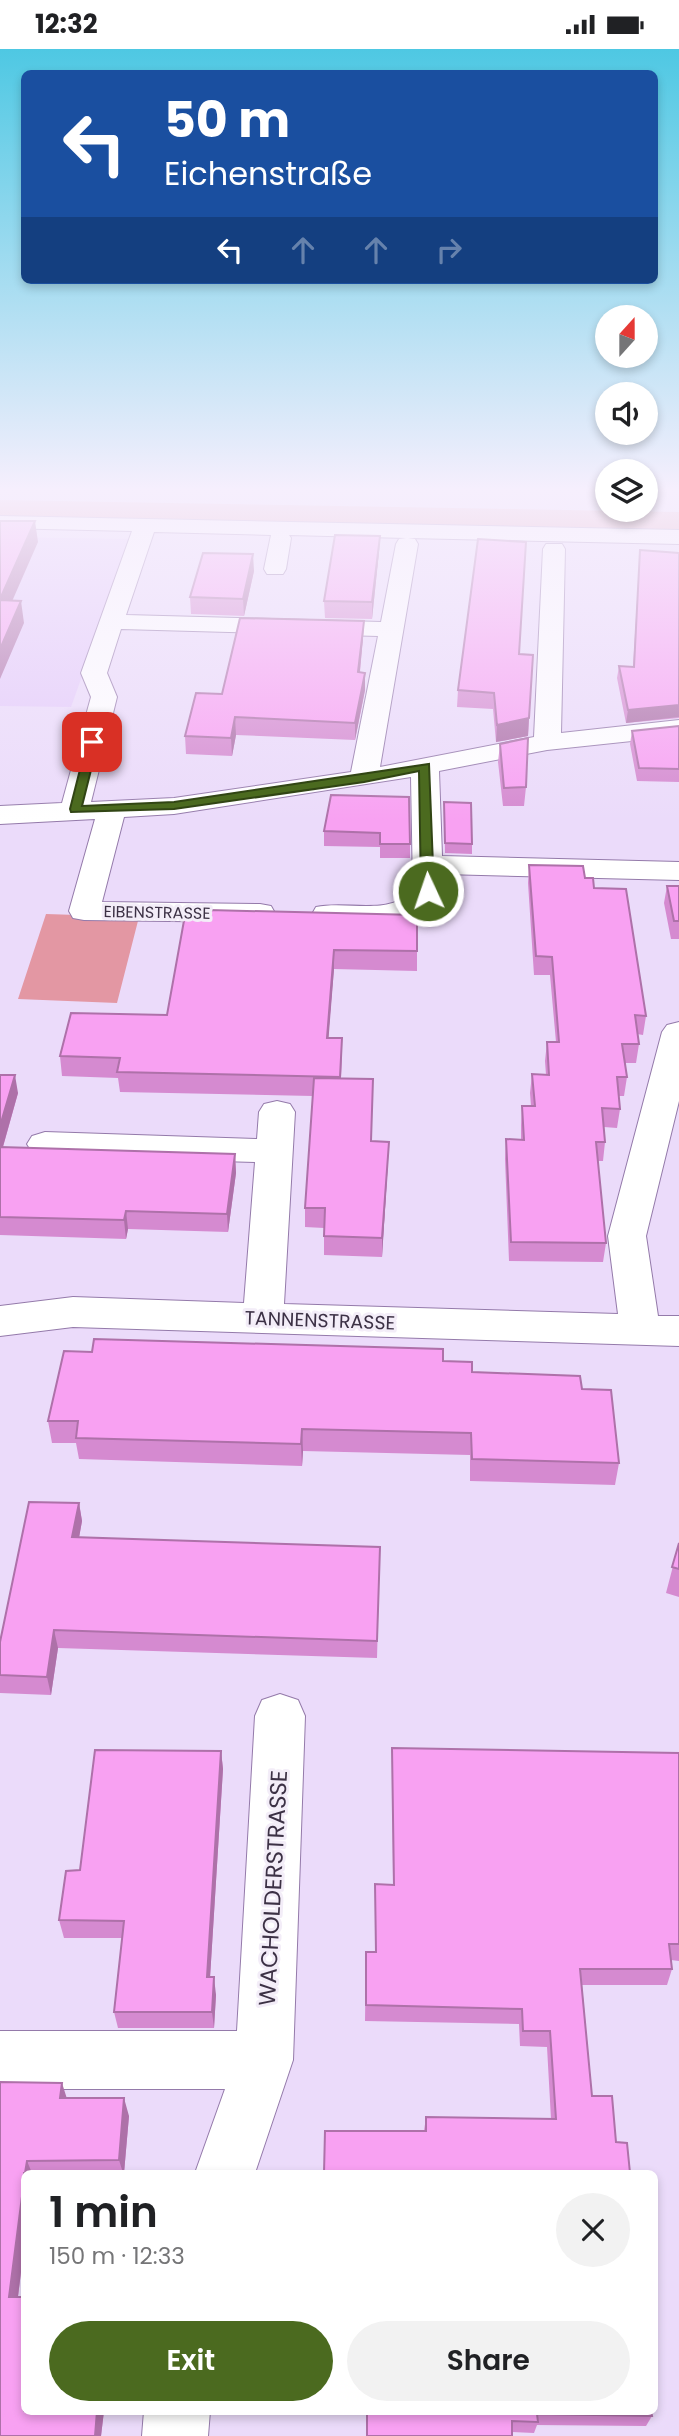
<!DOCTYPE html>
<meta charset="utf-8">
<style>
body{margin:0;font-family:Poppins,sans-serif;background:#f2f2f2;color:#202124;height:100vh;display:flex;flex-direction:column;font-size:26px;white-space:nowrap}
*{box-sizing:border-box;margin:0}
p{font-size:23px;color:#757577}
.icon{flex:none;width:38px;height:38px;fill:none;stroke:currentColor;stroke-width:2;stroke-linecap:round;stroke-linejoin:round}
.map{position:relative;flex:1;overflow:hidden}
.side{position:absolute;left:21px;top:2121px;width:637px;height:245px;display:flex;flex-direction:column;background:#fff;border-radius:10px;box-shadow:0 4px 10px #0003}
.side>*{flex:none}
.guide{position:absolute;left:21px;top:21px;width:637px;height:214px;border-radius:10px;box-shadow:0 4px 10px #0003;background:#1a4fa0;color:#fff;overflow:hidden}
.needle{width:46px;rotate:21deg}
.buttons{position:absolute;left:595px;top:256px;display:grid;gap:14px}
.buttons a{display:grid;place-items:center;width:63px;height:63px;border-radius:50%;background:#fff;box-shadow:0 4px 10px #0003;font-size:35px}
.pin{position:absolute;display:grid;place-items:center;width:60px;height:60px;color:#fff;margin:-30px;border-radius:14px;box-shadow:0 4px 10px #0006}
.me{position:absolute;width:77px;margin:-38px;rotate:357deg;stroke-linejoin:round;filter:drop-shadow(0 0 5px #0008)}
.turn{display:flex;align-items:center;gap:24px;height:147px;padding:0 28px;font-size:32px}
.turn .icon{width:91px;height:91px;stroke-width:2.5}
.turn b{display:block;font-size:49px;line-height:60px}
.lanes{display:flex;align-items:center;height:66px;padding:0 28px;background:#0003;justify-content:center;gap:35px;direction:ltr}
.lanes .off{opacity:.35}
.round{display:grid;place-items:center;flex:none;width:74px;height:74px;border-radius:37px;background:#f2f2f2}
.headline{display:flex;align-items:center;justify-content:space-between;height:119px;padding:0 28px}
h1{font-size:42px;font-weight:600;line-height:52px}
.primary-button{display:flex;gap:14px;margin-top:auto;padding:14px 28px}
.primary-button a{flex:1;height:80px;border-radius:42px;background:#4b6a1f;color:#fff;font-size:28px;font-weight:600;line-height:80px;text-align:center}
.primary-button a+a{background:#f2f2f2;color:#202124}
.status{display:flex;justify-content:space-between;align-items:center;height:49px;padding:0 35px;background:#fff;direction:ltr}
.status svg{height:19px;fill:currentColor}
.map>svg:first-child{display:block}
.built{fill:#e4cbfa}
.green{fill:#e397a3}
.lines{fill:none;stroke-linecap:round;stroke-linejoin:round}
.minor-casing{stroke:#947aaa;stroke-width:2}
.minor{fill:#fff;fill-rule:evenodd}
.wall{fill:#d58ad0}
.shaded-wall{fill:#ae71a9}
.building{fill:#f8a1f2;stroke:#ae71a9;stroke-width:2}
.route{fill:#4b6a1f;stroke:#314514;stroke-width:2}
.labels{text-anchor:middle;stroke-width:6;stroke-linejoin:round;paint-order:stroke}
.far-street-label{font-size:16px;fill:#3c3145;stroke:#f3edf8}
.street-label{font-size:19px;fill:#3c3145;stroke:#f3edf8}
.near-street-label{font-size:23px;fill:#3c3145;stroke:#f3edf8}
</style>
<div class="status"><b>12:32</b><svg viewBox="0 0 49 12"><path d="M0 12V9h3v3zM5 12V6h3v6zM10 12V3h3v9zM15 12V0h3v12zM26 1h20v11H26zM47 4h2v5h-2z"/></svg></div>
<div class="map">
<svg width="679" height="2387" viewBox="0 0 679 2387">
<rect width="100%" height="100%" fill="#ebdbfa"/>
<path class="built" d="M0,488L131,490L71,658L0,657Z"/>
<path class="green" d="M0,451L679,463V488L0,473Z
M46,865L139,868L117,954L18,950Z"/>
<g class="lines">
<g class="minor-casing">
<path id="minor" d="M0,467L679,481V495L408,489L415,490L418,495L380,718L534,688L543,500L546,495H562L565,500L561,684L679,671V687L547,701L439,722L442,807L679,813V831L443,825V842L425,866L376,875L316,872L312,865L316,858C347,851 390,868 413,841L411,728L174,765L124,768L102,853L260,855L271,857L275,864L271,871L260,873L84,871L73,869L69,862L95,770L0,775V757L62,754L91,648L81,624L132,482L0,479ZM154,483L271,486L264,520L267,525H283L286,520L291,489L289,486L406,489L399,490L396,495L381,573L126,566ZM121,580L378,587L351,723L174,749L91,753L117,648L107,624Z
M679,973V1052L646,1187L658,1267H679V1297L73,1278L0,1287V1257L73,1248L244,1254L255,1113L45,1107L32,1103L27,1095L32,1087L45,1083L257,1090L259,1063L264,1055L277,1052L290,1055L295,1063L284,1255L618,1265L608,1187L662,983L667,976Z
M280,1645L298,1651L305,1667L293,2011L255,2124H195L225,2040H0V1982H237L255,1667L262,1651Z
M144,2362H210L208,2387H142Z"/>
</g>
<use href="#minor" class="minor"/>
</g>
<path class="wall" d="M380,487L379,503L372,570L325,569L324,552Z
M640,501L679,504V669L626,674L617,629L619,617L633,618Z
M254,522L244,567L191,565L190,548Z
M364,572L363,589L360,623L365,624V641L355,691L236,686L232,707L186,705L185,687L222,645Z
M519,605L529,669L528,687L496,693L493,660L457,658L458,641Z
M679,677V733L637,732L630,695L632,682Z
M500,695L526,738L524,757H503L498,713Z
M331,746L410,795V809H380V798L324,797V782Z
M444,753L472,795V805L445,804Z
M529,816L585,829L594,839L646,967L643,986L637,985L639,995L636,1014H625L627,1028L624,1047H619L620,1060L617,1079L604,1078L605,1093L603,1112H598L606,1194L603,1213L509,1212L505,1110L506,1090L521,1091V1076L522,1057H531L530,1044L532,1025L546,1026L545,1012L547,993H556L550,926H534L528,834Z
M667,837H679V890H671L664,854Z
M185,866L417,902V922L334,920L328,989L342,1009L341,1029L371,1092L388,1112L382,1208L324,1206V1179L305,1178V1159L313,1047L120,1043L118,1029L62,1027L60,1007L167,966Z
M0,1026L18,1044L3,1098L235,1105L236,1124L228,1183L128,1180L126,1190L0,1186Z
M443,1312L472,1323L582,1340L619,1414L615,1436L470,1432V1406L303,1402L302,1417L79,1410L76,1394H52L48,1372Z
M79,1454L82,1472L79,1488L380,1498L377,1609L58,1599L51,1646L0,1644V1593Z
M679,1494V1548L666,1544Z
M392,1699L679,1704V1912L671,1911L672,1920L667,1936H582L592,2047L616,2093L424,2082L426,2068L551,2070L547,1998L520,1997L519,1975L365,1972L366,1903H375V1835L393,1836Z
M221,1702L223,1720L210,1928L216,1946L214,1979H118L114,1963L122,1889H64L59,1871L80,1821Z
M0,2033L67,2049L129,2067L124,2124H24V2199L18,2248L24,2362H104L101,2387H0Z
M366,2362L652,2367L646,2377L537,2376L534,2384L512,2383Z"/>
<path class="shaded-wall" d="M35,472L38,493L3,573L0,550Z
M380,487L379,503L372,570V553Z
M253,505L254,522L244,567L243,550Z
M21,552L24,574L0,630V600Z
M364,572L363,589L358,641V623Z
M365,624V641L355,691V674Z
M679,656V668L626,674L628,661Z
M235,668L236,686L232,707L231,689Z
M529,669L528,687L496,693L497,676Z
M334,901V920L327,1009V989Z
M15,1026L18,1044L0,1108V1077Z
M389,1093L388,1112L382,1208V1189Z
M235,1105L236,1124L228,1183L227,1165Z
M126,1162L128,1180L126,1190L124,1171Z
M302,1380L303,1402L302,1417L301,1395Z
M79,1454L82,1472L76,1506L72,1488Z
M54,1581L58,1599L51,1646L47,1628Z
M221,1702L223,1720L209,1945L207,1928Z
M214,1928L216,1946L214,1979L212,1963Z
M62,2034L68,2053L60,2049Z
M124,2049L129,2067L124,2124H123L119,2111Z
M27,2112L32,2124H25Z
M24,2132V2199L16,2263L9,2248Z
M97,2362H104L101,2387H95Z"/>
<path class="building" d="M0,472H35L0,550Z
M335,486L380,487L372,553L324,552Z
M478,490L526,493L519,605L533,606L529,669L497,676L494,644L458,641Z
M640,501L679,504V656L628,661L619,617L634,618Z
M203,504L253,505L243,550L190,548Z
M0,551L21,552L0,600Z
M240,569L364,572L358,623L365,624L355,674L235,668L231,689L185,687L196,644L222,645Z
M679,677V720L639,719L632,682Z
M528,689L526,738L504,739L500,695Z
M331,746L409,748L410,795H380V784L324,782Z
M444,753L471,754L472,795L445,794Z
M529,816L583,817L585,829H593L594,839L626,840L646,967L635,966L639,995H622L627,1028H617L620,1060L602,1059L605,1093H596L606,1194L511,1193L506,1090L524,1091L522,1057H535L532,1025L549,1026L547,993H559L552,908L536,907Z
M667,837H679V872H674Z
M209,861L417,866V902L334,901L327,989H342L340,1028L117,1023L120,1009L60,1007L71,964L167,966L185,866H209Z
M0,1026H15L0,1077Z
M314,1029L373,1030L371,1092L389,1093L382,1189L324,1187L325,1159H305Z
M0,1098L235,1105L227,1165L126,1162L124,1171L0,1168Z
M94,1290L443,1300V1312L472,1313V1323L580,1327L582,1340L611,1341L619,1414L472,1410L471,1384L302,1380L301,1395L76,1389L78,1372H48L64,1302L92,1303Z
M29,1453L79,1454L72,1488L380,1498L377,1592L54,1581L47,1628L0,1626V1593Z
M679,1494V1520L672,1518Z
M392,1699L679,1704V1895H669L672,1920H580L592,2047H612L616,2093L627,2094L630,2124H324L325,2082H426V2068L556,2070L550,1982H523L522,1960L366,1956V1903H376L375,1835L394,1836Z
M95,1701L221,1702L207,1928H214L212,1963H114L124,1872L59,1871L66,1822L80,1821Z
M0,2033L62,2034L60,2049H124L119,2111L27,2112L25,2124H24V2132L9,2248H24V2362H97L95,2387H0Z
M367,2362H651L652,2367L537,2365L538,2373L512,2372V2387H367Z"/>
<linearGradient id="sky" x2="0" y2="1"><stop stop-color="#4ec8e3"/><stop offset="0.57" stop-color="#f6effd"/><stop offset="1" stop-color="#f6effd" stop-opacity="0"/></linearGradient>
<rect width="679" height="773" fill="url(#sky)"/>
<path class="route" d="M92,690L98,693L82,757L174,753L429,715L434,842L428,846L421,842L419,722L364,733L174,760L71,763L70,760L87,693Z"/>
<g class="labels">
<g class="far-street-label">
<text transform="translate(157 863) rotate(1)" y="6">EIBENSTRASSE</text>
</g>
<g class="street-label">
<text transform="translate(320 1271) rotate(2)" y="7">TANNENSTRASSE</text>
</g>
<g class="near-street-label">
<text transform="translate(273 1839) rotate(-87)" y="8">WACHOLDERSTRASSE</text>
</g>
</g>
</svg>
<div class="buttons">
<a><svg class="needle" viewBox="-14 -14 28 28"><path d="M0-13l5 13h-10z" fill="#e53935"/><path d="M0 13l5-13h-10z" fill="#757577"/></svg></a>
<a><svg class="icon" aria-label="sound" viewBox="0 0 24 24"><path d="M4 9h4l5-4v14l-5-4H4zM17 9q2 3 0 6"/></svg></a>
<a><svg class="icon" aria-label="layers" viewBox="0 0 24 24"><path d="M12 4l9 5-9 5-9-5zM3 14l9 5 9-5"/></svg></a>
</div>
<div class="pin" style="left:92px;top:693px;background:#d93025"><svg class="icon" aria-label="arrive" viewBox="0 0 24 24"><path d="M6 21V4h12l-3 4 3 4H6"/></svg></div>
<svg class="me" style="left:428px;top:842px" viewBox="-20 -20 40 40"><circle r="17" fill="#4b6a1f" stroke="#fff" stroke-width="3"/><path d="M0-11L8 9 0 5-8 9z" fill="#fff"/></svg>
<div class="guide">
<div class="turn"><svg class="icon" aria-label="left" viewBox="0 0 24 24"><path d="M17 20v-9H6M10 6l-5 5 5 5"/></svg><div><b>50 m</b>Eichenstraße</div></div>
<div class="lanes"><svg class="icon" aria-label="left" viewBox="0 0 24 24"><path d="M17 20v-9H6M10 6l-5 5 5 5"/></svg><svg class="icon off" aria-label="ahead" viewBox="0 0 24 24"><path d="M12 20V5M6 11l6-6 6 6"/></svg><svg class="icon off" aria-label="ahead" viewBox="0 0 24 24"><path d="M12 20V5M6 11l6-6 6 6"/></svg><svg class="icon off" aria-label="right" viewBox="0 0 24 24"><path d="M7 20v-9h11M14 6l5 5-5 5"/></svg></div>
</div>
<section class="side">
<div class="headline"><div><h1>1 min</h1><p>150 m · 12:33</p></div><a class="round"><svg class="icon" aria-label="close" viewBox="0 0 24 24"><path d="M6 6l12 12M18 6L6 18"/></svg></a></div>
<div class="primary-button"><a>Exit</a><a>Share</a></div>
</section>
</div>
